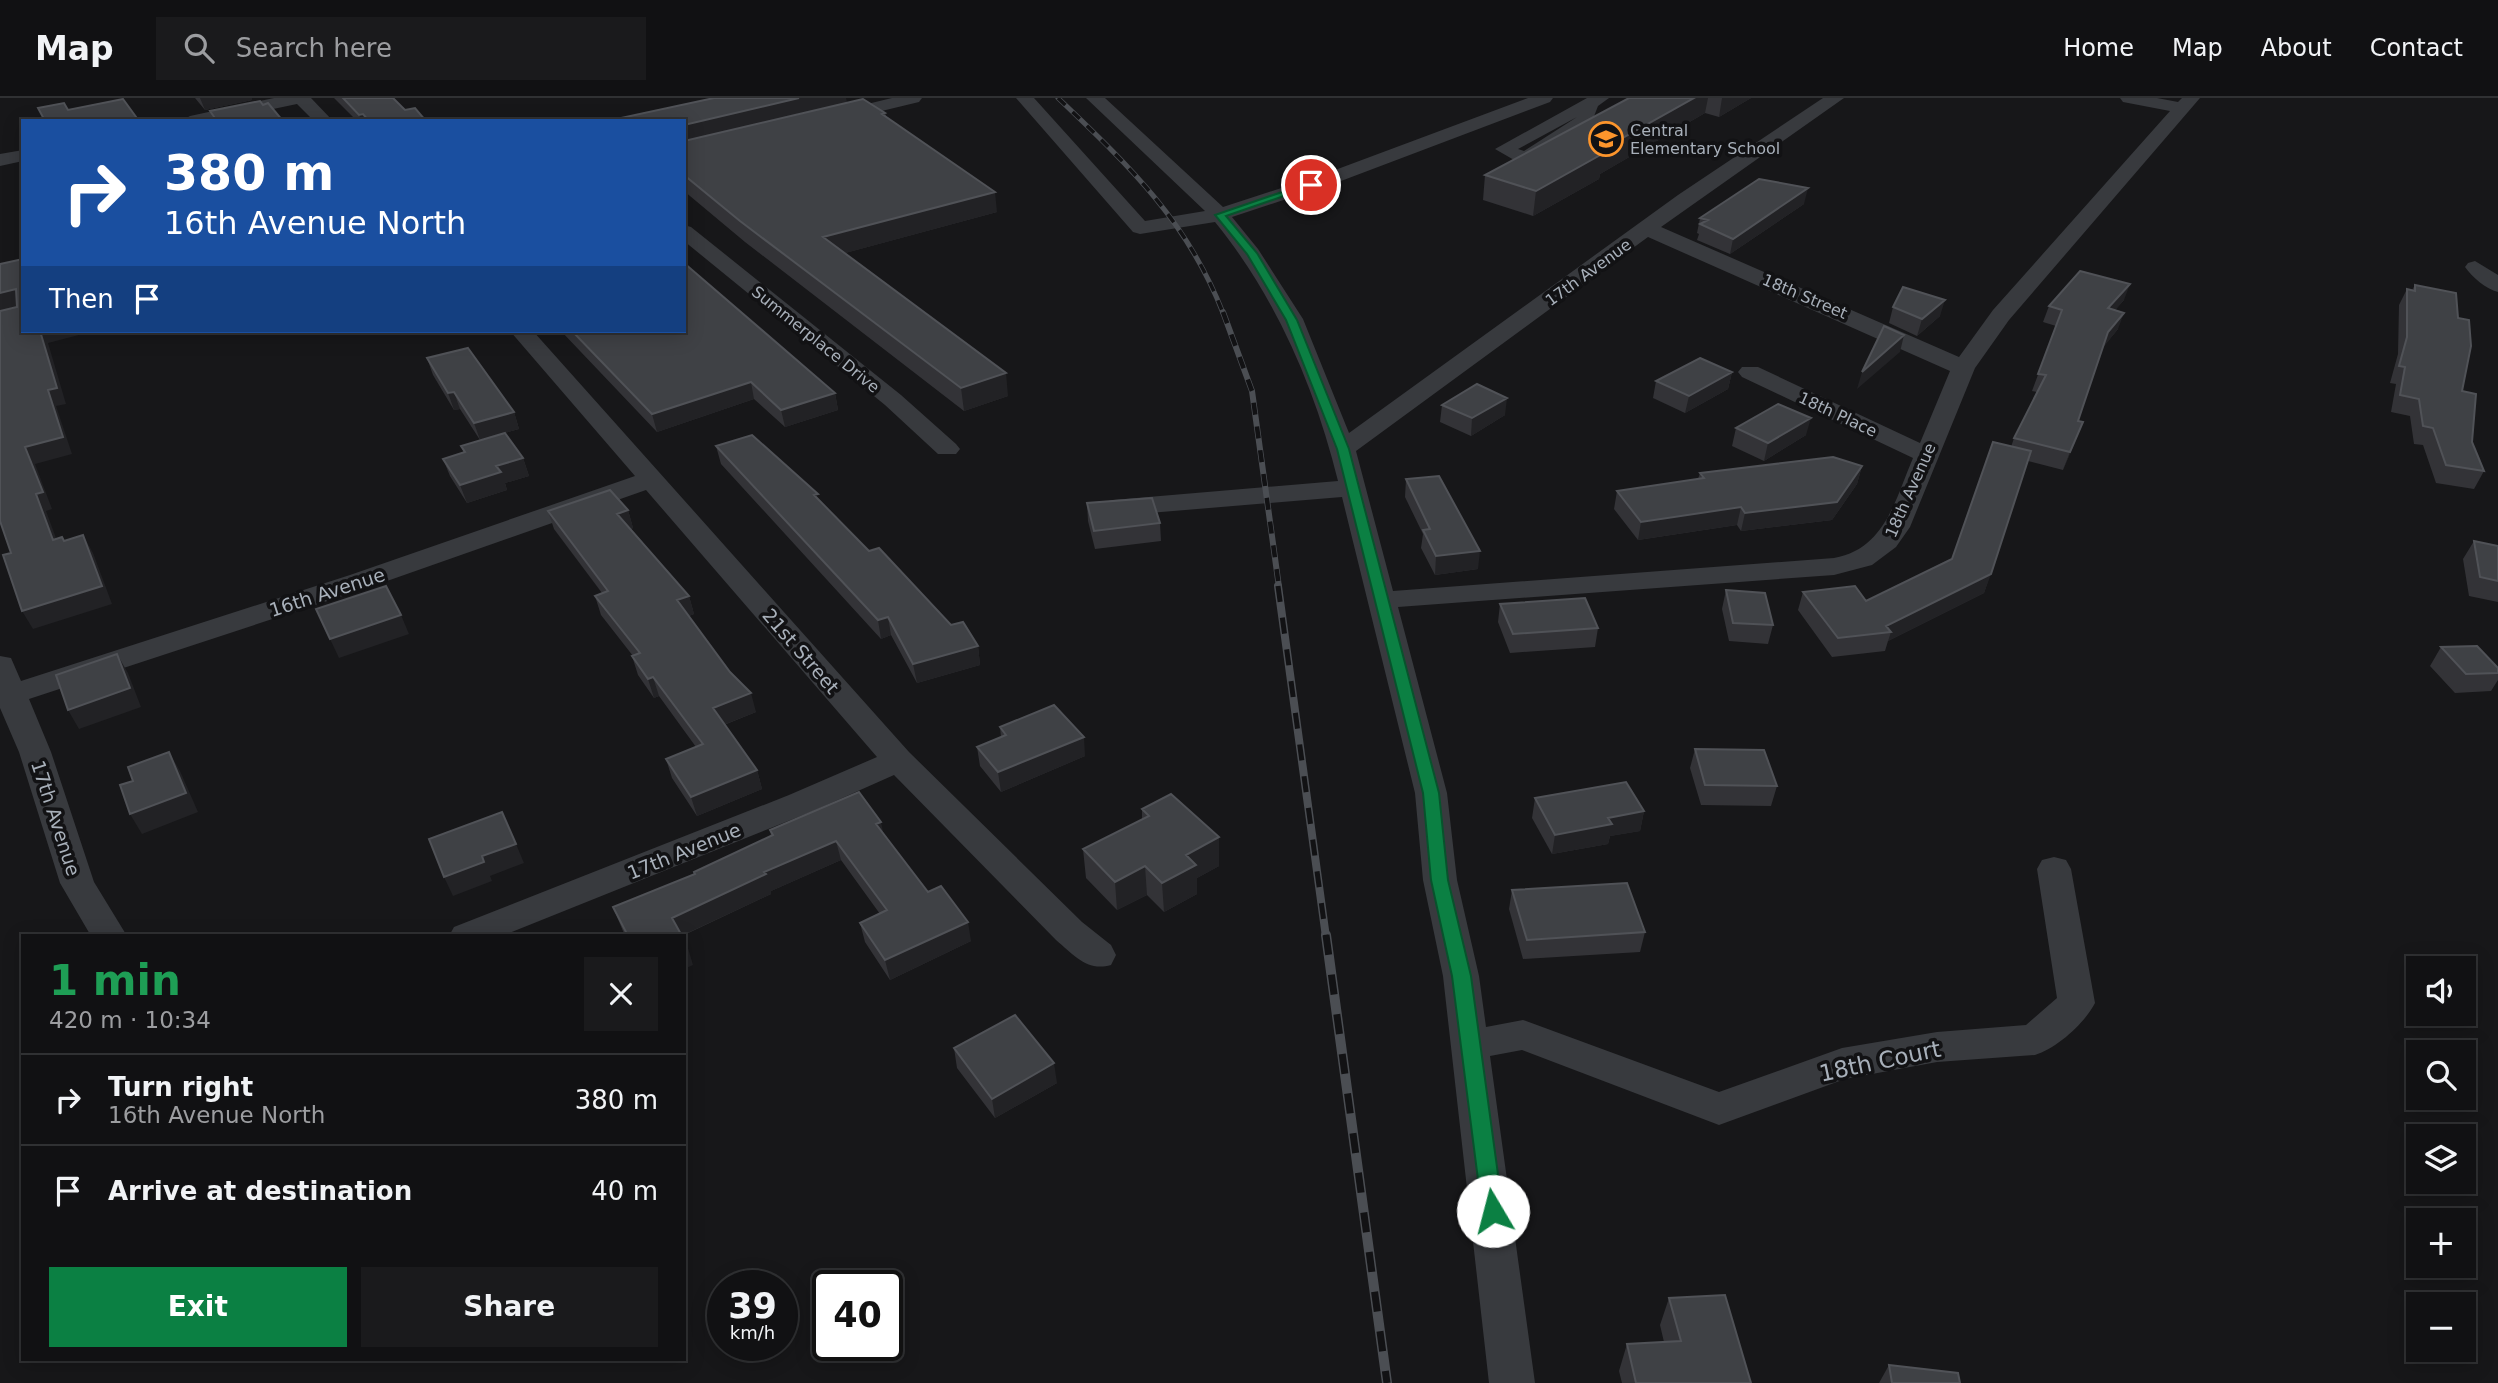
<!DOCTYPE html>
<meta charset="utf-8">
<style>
body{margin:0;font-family:"DejaVu Sans",sans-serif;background:#1a1a1c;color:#f1f3f6;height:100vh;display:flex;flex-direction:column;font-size:26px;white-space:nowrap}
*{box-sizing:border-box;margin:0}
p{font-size:23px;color:#9c9da0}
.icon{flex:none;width:38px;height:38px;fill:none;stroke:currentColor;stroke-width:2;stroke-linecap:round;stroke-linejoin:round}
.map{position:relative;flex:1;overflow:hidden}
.side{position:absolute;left:21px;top:836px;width:665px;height:427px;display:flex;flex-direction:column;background:#111113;border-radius:0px;box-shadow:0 4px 18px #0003,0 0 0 2px #303133}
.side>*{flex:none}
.banner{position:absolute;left:21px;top:21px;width:665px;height:214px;border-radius:0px;box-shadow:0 4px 18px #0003,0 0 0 2px #303133;background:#1a4fa0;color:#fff;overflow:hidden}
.tools{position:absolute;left:2406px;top:858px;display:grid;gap:14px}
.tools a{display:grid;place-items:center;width:70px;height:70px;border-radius:0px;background:#111113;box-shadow:0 4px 18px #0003,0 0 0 2px #303133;font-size:35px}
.speed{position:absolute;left:707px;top:1172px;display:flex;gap:14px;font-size:35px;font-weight:700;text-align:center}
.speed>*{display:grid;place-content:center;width:91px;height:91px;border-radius:50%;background:#111113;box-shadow:0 4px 18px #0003,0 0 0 2px #303133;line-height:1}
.speed small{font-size:18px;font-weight:400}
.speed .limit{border:4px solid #111;border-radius:10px;background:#fff;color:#111}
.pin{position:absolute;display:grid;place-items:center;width:60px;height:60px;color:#fff;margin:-30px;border:4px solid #fff;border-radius:50%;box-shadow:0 2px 7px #0007}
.me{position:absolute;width:77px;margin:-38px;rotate:352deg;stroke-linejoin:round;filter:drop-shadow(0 0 5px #0008)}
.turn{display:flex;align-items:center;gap:24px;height:147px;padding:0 28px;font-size:32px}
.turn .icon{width:91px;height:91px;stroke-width:2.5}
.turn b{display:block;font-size:49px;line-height:60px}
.then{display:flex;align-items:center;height:66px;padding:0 28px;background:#0003;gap:14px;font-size:26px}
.round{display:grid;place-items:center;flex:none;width:74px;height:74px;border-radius:0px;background:#1a1a1c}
.summary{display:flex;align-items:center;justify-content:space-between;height:119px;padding:0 28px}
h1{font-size:42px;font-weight:700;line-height:52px;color:#1e9e55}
.button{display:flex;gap:14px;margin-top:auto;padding:14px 28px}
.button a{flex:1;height:80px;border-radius:0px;background:#0b8043;color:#fff;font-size:28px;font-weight:700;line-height:80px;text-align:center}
.button a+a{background:#1a1a1c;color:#f1f3f6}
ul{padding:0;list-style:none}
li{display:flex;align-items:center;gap:21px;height:91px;padding:0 28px;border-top:2px solid #303133}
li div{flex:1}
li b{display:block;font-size:26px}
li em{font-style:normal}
header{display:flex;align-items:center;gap:42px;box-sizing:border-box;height:98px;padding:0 35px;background:#111113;border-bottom:2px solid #303133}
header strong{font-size:33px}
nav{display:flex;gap:38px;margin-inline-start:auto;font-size:24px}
.search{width:490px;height:63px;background:#1a1a1c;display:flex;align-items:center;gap:18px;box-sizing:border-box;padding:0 24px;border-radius:0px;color:#9c9da0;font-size:26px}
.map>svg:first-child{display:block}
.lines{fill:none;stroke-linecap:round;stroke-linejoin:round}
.minor{fill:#383a3e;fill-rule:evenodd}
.rail-far3-casing{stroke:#4b4e53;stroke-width:5}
.rail-far2-casing{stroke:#4b4e53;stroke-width:6}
.rail-far1-casing{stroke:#4b4e53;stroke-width:8}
.rail-casing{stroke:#4b4e53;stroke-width:10}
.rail-far3{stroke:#121214;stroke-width:3.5;stroke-dasharray:10;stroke-linecap:butt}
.rail-far2{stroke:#121214;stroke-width:4.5;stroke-dasharray:12;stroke-linecap:butt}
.rail-far1{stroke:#121214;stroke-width:5;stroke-dasharray:16;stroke-linecap:butt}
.rail{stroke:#121214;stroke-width:7;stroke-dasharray:20;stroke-linecap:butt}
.wall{fill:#333337}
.shaded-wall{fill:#222225}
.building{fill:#3f4145;stroke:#505257;stroke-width:2}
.route{fill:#0b8043;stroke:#07532c;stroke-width:2}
.labels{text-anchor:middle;stroke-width:7;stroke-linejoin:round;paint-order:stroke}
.far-poi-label{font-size:16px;fill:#a8b0ba;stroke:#121214;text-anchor:start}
.far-street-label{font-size:16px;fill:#a8b0ba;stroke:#121214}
.street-label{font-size:19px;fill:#a8b0ba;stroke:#121214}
.near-street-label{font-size:23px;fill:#a8b0ba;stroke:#121214}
</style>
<header>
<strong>Map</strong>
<div class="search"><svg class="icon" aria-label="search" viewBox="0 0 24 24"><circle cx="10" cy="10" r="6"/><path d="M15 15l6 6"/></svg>Search here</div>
<nav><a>Home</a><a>Map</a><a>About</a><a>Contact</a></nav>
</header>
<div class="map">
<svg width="2498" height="1285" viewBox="0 0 2498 1285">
<rect width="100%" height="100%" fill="#171719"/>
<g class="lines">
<path class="minor" d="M274,0H311L333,23H314L297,6L216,23H181L190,18Z
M892,0H922L919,4L836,24L827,19L830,15Z
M1016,0H1034L1145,123L1205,113L1086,0H1105L1223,109L1327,75L1528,0H1553L1550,4L1341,83L1232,119L1258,151L1303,221L1349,335L1678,97L1823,0H1844L1661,129L1959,259L1993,212L2170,13L2123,4L2120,0H2157L2178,4L2182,0H2200L2009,222L1975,270L1910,429L1896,449L1872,467L1834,477L1398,509L1447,695L1457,782L1479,878L1486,929L1523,922L1719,994L1842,950L1937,934L2026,927L2057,900L2037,771L2042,762L2054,759L2066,762L2071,771L2095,905C2084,926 2057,950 2035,957L1937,964L1845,981L1719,1027L1522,952L1490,958L1535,1285H1489L1443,878L1423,782L1415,695L1342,399L1113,418L1104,416L1100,410L1104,404L1113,402L1338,383C1315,290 1276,199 1215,124L1140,136L1133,134ZM1648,139L1950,273L1920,345L1758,269H1742L1738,274L1742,279L1913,360C1895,402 1885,451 1834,460L1393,493L1356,353Z
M1587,0H1609L1598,8L1591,26L1538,61L1521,66L1495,51ZM1577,19L1524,53L1518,51Z
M23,52V63L0,68V56Z
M684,127L691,129L901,297L956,346L960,351L956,356H938L885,307L684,143Z
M2475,163L2498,177V194C2486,191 2472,179 2465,169L2468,165Z
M510,233H533L909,654L1082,824L1111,847L1116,857L1111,867C1087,874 1074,857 1056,842L894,677L813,713L502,838H449L454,829L789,697L877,659L646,392L370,489L29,601L51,654L94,784L127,838H91L60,785L19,654L0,610V558L11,560L21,583L350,477L635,378Z"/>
<g class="rail-far3-casing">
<path id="rail-far3" d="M1058,0C1128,67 1187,122 1223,215"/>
</g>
<g class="rail-far2-casing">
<path id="rail-far2" d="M1223,214L1252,293L1279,489"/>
</g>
<g class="rail-far1-casing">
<path id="rail-far1" d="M1278,488L1326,839"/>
</g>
<g class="rail-casing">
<path id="rail" d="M1326,837L1387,1285"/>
</g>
<use href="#rail-far3" class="rail-far3"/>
<use href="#rail-far2" class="rail-far2"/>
<use href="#rail-far1" class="rail-far1"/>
<use href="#rail" class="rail"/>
</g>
<path class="wall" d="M195,0H252V2L205,12Z
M334,0H393L405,12L426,23H357Z
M1629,0H1751L1719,19L1705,15L1600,76L1599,81L1533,118L1483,102L1485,77Z
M847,4L885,15L886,18L997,114L845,155L1008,298L964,313L745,144L684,93V23H616V21Z
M1804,106L1730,156L1697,142L1699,136L1697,135L1700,120Z
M2415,187L2462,293L2472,344L2484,373L2474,391L2436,385L2423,347L2414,346L2410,318L2391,314L2396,286L2390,285L2398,256L2399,207L2407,191L2412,192Z
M2124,202L2115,212L2118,231L2103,249L2078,323L2083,324L2063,372L2028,363L1984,495L1888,543L1885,553L1832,559L1798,512L1803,494L1866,503L1952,461L2011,349L2014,340L2037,294L2032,293L2056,228L2043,224L2049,208Z
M1893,209L1940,218L1917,238L1889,225Z
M561,233H684L835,295L838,312L785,329L754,301L657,334Z
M427,260L514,314L519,331L480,342L460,311L454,312L433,277Z
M1732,274L1728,291L1685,315L1653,300L1656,283Z
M1442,307L1505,317L1471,338L1440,324Z
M1736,330L1806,337L1764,363L1732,348Z
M461,348L523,360L529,378L505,385L507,392L467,405L450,378L443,361L464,355Z
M716,348L819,403L869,453L951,527L978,548L980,567L917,585L891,537L881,541L721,366Z
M1862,368L1857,386L1832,422L1741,433L1737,427L1638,442L1614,411L1617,393L1698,381L1700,375Z
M1406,381L1478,471L1435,477L1421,450L1423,436L1405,399Z
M1087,405L1160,425L1161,443L1095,451L1088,423Z
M628,412L633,430L631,431L689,498L694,516L689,518L756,614L724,627L757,672L762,691L697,718L672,680L666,661L696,649L659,598L654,600L638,577L632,558H633L601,517L595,498L602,495L554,431L548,413Z
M2474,443L2498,448V504L2469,498L2463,461Z
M1726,492L1773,527L1768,546L1729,543L1722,511Z
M1500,506L1598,530L1595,549L1510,555L1498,524Z
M2441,549L2498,570V582L2491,593L2455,595L2430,568Z
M1000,629L1085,658L1001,694L980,668L977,649L1001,639Z
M1695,651L1777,688L1771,708L1701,707L1690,670Z
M1535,700L1644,713L1640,733L1610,738L1608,746L1552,756L1532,720Z
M1142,711L1219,739V768L1197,780V796L1164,814L1147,797L1117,812L1086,780L1083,751L1142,721Z
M770,732L884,736L928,794L971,843L890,882L865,844L860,825L880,816L841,762L771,793V796L682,838H625L613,809L694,776V774L771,738Z
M1512,792L1645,834L1640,854L1523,861L1509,811Z
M954,950L1057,985L995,1020L957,970Z
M1669,1200L1751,1285H1622L1619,1273L1627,1246L1664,1244L1660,1227Z
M1889,1267L1960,1285H1879Z"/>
<path class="shaded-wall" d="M200,0H252V2L205,12Z
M799,0H846L848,8L684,47V27Z
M1694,0H1708L1705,15L1600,76L1599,81L1533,118L1536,93L1596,55Z
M1722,0H1751L1719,19Z
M363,16L365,23H362L359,17Z
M1808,90L1804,106L1730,156L1733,141Z
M995,94L997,114L827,160L823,139Z
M2130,186L2124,202L2102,227L2108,210Z
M16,191L23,207L0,213V195Z
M1945,202L1940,218L1917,238L1922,221Z
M2124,215L2118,231L2102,251L2108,234Z
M40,233H94L48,245L66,306L56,308L72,356L35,366L52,411L46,413L63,459L53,442L36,396L25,349Z
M1904,237L1900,254L1857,291L1862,274Z
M1732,274L1728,291L1685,315L1689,298Z
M1006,275L1008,298L964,313L961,290Z
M751,284L754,301L657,334L652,316Z
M454,294L460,311L454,312L448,295Z
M835,295L838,312L785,329L781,312Z
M1507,300L1505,317L1471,338L1472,320Z
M514,314L519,331L480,342L474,325Z
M1811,320L1806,337L1764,363L1768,345Z
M2083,324L2076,342L2063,372L2070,354Z
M523,360L529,378L505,385L507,392L467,405L460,387L496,368Z
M1862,368L1857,386L1832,422L1741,433L1745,415Z
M1741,409L1737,427L1638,442L1641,424Z
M628,412L633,430L623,434L617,416Z
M83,437L93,455L112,506L33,531L22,513Z
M1480,453L1478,471L1435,477L1436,458Z
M1991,476L1984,495L1888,543L1891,534L1886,528Z
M689,498L694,516L682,521L677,502Z
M401,517L409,536L339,560L330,541Z
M888,519L891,537L881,541L878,522Z
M978,548L980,567L917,585L913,566Z
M117,556L128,575L141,609L79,631L68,612Z
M653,579L659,598L654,600L648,581Z
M751,595L756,614L718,629L713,610Z
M1084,639L1085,658L1001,694L998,674Z
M169,654L180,673L198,714L142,736L130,716Z
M757,672L762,691L697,718L691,699Z
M1644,713L1640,733L1610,738L1608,746L1552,756L1555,737L1608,720Z
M881,724L885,743L876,726Z
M1219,739V768L1197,780V796L1164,814L1162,785L1186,757Z
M836,743L841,762L771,793V796L681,838L672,820L764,774Z
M516,746L524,765L490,778L492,783L453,798L444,779L482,758Z
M1145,768L1147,797L1117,812L1115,784Z
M968,824L971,843L890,882L885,862Z
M687,847L693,867L684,871V848Z
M1054,965L1057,985L995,1020L992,1001Z"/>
<path class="building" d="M343,0H393L405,12L415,10L426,23H369L363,16L359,17Z
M714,0H799L684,27V23H618L616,21Z
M1629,0H1694L1596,55L1602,56L1536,93L1485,77Z
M123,1L139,23H45L38,10L64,5L68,12Z
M863,1L885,15L882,16L995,94L823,139L1006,275L961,290L740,123L684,77V43Z
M260,3L263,7L268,5L283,23H217L210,13Z
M1759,81L1808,90L1733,141L1700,126L1708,122L1700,120Z
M23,161V233H40L57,290L48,292L63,339L25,349L43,394L36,396L53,442L62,439L64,443L83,437L102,488L22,513L3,457L11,455L0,423V213L17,209L16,191L0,195V166Z
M684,165L835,295L781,312L751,284L652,316L572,233H684Z
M2080,173L2130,186L2108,210L2124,215L2108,234L2078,323L2083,324L2070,354L2014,340L2046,277L2038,276L2062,212L2049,208Z
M2415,187L2456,195L2458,220L2469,222L2471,248L2462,293L2476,296L2472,344L2484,373L2446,367L2433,330L2423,328L2419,301L2400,297L2405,269L2399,268L2407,239V191L2415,193Z
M1903,189L1945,202L1922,221L1893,209Z
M1884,228L1904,237L1862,274Z
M468,250L514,314L474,325L454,294L448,295L427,260Z
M1700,260L1732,274L1689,298L1656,283Z
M1477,286L1507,300L1472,320L1442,307Z
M1778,306L1811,320L1768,345L1736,330Z
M505,335L523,360L496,368L501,374L460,387L443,361L465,354L461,348Z
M752,337L818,396L814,397L869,453L879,450L951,527L963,524L978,548L913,566L888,519L878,522L716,348Z
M1993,344L2031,353L1991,476L1886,528L1891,534L1838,540L1803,494L1855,488L1866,503L1952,461Z
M1833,359L1862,368L1837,404L1745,415L1741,409L1641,424L1617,393L1704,380L1700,375Z
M1439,378L1480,453L1436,458L1423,432L1430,431L1406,381Z
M610,392L628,412L617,416L689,498L677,502L730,574L751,595L713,610L757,672L691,699L666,661L703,646L653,579L648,581L632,558L640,555L595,498L608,493L548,413Z
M1152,400L1160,425L1094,433L1087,405Z
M2474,443L2498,448V483L2480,479Z
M386,488L401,517L330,541L316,511Z
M1726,492L1765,495L1773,527L1733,525Z
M1585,500L1598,530L1513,536L1500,506Z
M2477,548L2498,570V575L2466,576L2441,549Z
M117,556L130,590L68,612L56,577Z
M1054,607L1084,639L998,674L977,649L1006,637L1000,629Z
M1695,651L1764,652L1777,688L1705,687Z
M169,654L186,695L130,716L120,687L133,683L128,669Z
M1626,684L1644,713L1608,720L1612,726L1555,737L1535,700Z
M859,694L881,724L876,726L928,794L941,788L968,824L885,862L860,825L887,812L836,743L764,774L766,776L672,820L682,838H628L613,809L695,776L694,774L773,737L770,732Z
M1171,696L1219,739L1186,757L1196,767L1162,785L1145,768L1115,784L1083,751L1149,718L1142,711Z
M502,714L516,746L482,758L484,764L444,779L429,741Z
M1627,785L1645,834L1527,842L1512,792Z
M1015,917L1054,965L992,1001L954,950Z
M1725,1197L1751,1285H1636L1627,1246L1681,1243L1669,1200Z
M1889,1267L1958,1275L1960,1285H1892Z"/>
<path class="route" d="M1308,85L1316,87L1226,118L1257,155L1297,222L1349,351L1439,695L1448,782L1471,878L1503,1113L1500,1120L1493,1123L1485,1120L1482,1113L1452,878L1431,782L1423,695L1337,351L1286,222L1247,156L1215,117Z"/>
<defs>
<g id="school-ring" transform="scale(1.75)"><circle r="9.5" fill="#121214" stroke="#fc952c" stroke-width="1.5"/><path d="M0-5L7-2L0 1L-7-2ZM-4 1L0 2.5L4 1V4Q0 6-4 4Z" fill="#fc952c"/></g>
</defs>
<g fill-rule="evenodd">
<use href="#school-ring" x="1606" y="41"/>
</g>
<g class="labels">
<g class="far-poi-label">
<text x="1630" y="38">Central<tspan x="1630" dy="18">Elementary School</tspan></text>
</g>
<g class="far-street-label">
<text transform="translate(1588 174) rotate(-36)" y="6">17th Avenue</text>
<text transform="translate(1805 198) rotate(23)" y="6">18th Street</text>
<text transform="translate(816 241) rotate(39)" y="6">Summerplace Drive</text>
<text transform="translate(1838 316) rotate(25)" y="6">18th Place</text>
<text transform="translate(1910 392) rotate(-66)" y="6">18th Avenue</text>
</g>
<g class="street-label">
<text transform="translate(327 494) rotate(-18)" y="7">16th Avenue</text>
<text transform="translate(801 553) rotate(49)" y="7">21st Street</text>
<text transform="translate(56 720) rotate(72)" y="7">17th Avenue</text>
<text transform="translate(684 753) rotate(-22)" y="7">17th Avenue</text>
</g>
<g class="near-street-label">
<text transform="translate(1880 963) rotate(-12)" y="8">18th Court</text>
</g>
</g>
</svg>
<div class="tools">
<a><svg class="icon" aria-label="sound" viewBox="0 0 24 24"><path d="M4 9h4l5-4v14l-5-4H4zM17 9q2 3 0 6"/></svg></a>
<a><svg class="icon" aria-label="search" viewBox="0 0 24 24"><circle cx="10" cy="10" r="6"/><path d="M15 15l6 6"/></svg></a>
<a><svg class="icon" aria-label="layers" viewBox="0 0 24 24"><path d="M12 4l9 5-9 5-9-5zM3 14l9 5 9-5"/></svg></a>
<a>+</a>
<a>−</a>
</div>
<div class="speed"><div>39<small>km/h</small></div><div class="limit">40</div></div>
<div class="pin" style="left:1311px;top:87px;background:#d93025"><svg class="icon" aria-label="arrive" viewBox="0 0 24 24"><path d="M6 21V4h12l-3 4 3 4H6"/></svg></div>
<svg class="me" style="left:1493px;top:1113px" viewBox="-20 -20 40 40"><circle r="19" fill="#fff"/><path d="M0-13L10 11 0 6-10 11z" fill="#0b8043"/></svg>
<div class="banner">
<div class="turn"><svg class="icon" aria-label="right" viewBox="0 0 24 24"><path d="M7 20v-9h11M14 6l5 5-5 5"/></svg><div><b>380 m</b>16th Avenue North</div></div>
<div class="then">Then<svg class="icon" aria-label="arrive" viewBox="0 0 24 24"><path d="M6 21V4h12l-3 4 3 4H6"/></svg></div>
</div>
<section class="side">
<div class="summary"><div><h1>1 min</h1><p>420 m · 10:34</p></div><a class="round"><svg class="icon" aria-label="close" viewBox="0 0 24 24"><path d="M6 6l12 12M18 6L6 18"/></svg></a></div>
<ul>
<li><svg class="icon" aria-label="right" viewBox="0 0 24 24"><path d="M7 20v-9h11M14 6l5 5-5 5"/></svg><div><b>Turn right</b><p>16th Avenue North</p></div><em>380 m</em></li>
<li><svg class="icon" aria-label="arrive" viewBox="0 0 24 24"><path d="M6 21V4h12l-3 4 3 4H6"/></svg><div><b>Arrive at destination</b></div><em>40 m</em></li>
</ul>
<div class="button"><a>Exit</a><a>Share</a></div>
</section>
</div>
